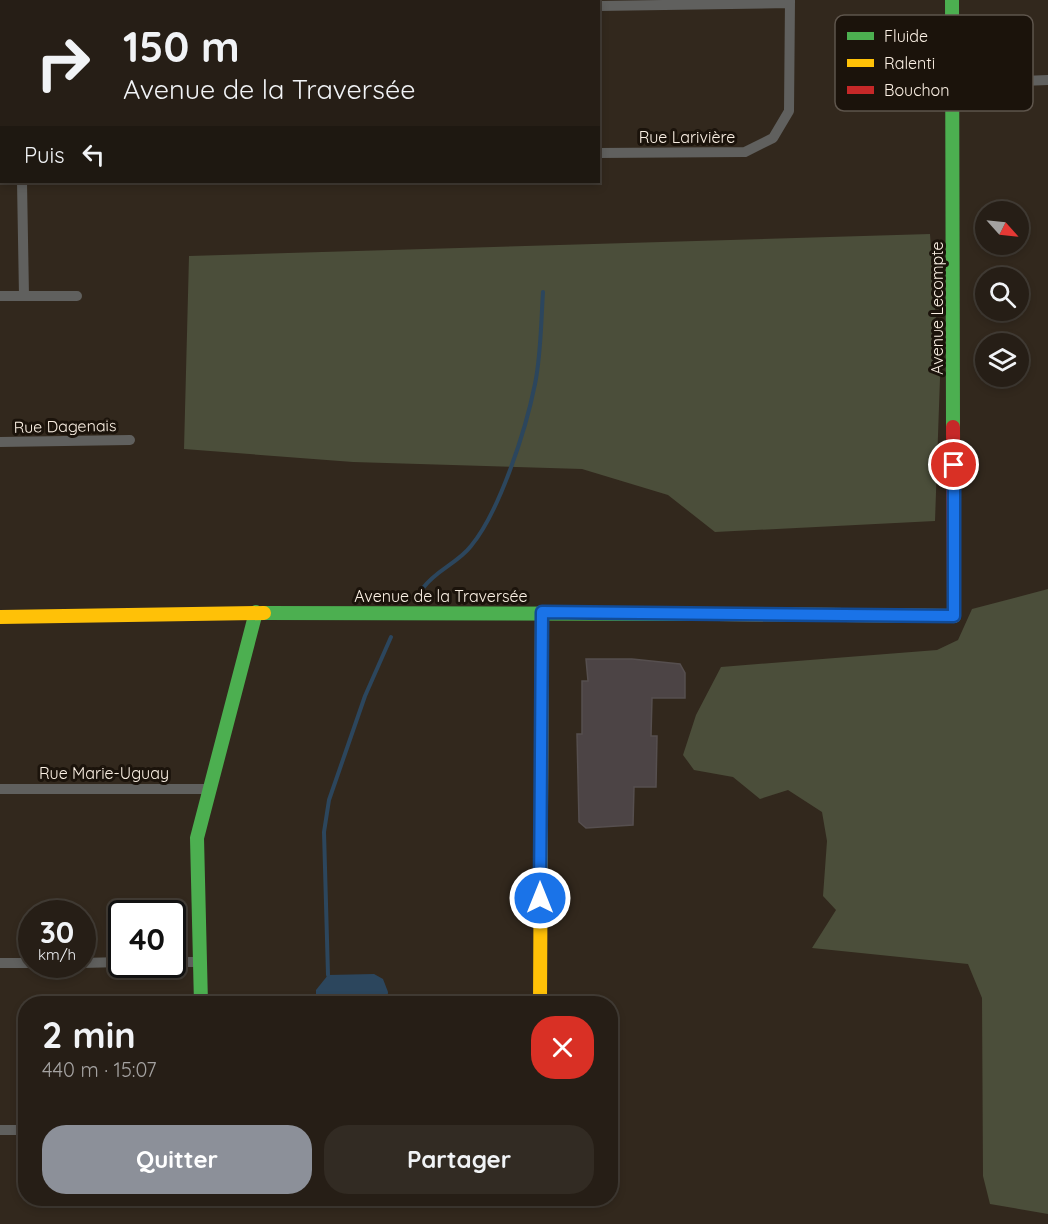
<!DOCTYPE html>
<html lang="fr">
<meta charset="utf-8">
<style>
body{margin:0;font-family:Quicksand,sans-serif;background:#322b23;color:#f1f3f6;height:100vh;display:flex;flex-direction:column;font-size:22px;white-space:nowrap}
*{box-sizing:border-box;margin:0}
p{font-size:20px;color:#a4a2a1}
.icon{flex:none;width:33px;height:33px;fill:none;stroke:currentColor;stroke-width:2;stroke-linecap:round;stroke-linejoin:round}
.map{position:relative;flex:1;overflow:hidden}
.details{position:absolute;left:18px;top:996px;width:600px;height:210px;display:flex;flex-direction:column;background:#261e16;border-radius:24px;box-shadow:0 3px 9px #0003,0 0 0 2px #423c35}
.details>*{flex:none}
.top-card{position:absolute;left:0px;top:0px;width:600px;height:183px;box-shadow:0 3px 9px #0003,0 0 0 2px #423c35;background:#261e16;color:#f1f3f6;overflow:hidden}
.needle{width:39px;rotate:117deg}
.buttons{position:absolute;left:975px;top:201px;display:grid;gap:12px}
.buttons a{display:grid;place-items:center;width:54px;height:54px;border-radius:50%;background:#261e16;box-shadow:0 3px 9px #0003,0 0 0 2px #423c35;font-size:30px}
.speed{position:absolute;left:18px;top:900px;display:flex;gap:12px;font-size:30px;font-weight:700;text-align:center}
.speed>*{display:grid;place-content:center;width:78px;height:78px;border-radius:50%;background:#261e16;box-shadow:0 3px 9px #0003,0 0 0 2px #423c35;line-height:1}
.speed small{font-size:15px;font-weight:400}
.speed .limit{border:3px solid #111;border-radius:9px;background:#fff;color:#111}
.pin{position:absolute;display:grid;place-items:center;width:51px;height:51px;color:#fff;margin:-26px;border:3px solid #fff;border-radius:50%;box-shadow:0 2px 6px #0007}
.me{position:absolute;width:66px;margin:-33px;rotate:0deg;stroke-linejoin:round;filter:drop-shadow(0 0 4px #0008)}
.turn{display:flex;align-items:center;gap:21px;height:126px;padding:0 24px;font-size:27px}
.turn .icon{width:78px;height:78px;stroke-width:2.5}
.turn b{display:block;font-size:42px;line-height:51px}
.then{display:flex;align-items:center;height:57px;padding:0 24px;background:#0003;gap:12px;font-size:22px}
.round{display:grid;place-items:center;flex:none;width:63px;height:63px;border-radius:24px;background:#322b23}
.head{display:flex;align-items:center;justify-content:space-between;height:102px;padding:0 24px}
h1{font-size:36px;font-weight:800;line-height:45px}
.cta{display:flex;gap:12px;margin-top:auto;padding:12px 24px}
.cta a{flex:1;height:69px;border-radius:24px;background:#8c9099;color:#fff;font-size:24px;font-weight:800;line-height:69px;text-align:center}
.cta a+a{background:#322b23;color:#f1f3f6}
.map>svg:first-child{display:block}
.green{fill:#4b4e3a}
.water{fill:#2c465d}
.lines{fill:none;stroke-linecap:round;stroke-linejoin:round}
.stream{stroke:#2c465d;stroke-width:4}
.building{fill:#4c4445;stroke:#564f4f;stroke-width:1.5}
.path{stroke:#65635e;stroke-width:2;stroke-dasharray:1.5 4.5;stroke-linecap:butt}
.lane{stroke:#60605e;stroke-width:5}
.street{stroke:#60605e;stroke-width:10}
.fast{stroke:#4caf50;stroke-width:14}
.slow{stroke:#ffc107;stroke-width:14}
.jam{stroke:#c62828;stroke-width:14}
.route-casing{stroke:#114b97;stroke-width:15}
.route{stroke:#1a73e8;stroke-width:10}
.labels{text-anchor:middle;stroke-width:6;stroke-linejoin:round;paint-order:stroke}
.street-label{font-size:16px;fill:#fbf0e4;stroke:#1b130b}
.key{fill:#1b130b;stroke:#5e554c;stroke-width:1.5}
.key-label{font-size:16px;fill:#fbf0e4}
</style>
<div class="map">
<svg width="1048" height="1224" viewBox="0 0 1048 1224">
<rect width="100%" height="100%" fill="#32281d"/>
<path class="green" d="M930,234L940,378L935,521L715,532L668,495L582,469L353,462L184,449L189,256Z
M1048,589V1214L990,1204L983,1176L982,998L968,964L812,948L836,910L823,896L827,841L822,812L788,790L760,799L733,777L694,770L683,755L696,715L721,667L937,650L958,640L972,609Z"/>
<path class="water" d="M374,974L383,979L388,992L387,1003H316V990L328,975Z"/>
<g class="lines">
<path class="stream" d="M423,588C436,570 458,563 471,546C500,511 526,429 535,384C541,355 541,322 543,292
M328,975L324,832L329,800L365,696L391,637"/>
</g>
<path class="building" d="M586,659H632L680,664L685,673V698H652L651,736H657L656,787H634L633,825L586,828L579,822L577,734H582V681H588Z"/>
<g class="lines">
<path class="path" d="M520,2V0"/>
<path class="lane" d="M226,1198C250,1209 287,1207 312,1198"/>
<path class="street" d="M274,0V2
M451,0L453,2
M598,6L790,3
M953,84L1048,80
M598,153L745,152L773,138L789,111L790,0
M22,182L24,296
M0,296H77
M0,442L130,440
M0,789H208
M172,962H201
M0,963H32
M82,963L122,962
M0,1130H26"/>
<path class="fast" d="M952,0L953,427
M264,613L718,614
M201,1004L197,838L256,612"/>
<path class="slow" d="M718,614L954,616V608
M0,617L264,613
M540,1004L542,612"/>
<path class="jam" d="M953,427L954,608"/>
</g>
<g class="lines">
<g class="route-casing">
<path id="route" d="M540,898L542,612L954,616V465"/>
</g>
<use href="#route" class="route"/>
</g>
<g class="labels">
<g class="street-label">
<text x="687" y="143">Rue Larivière</text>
<text transform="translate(937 308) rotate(-90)" y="6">Avenue Lecompte</text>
<text transform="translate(65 426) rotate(-1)" y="6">Rue Dagenais</text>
<text x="441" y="602">Avenue de la Traversée</text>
<text x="104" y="779">Rue Marie-Uguay</text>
</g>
</g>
<rect x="835" y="15" width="198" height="96" rx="9" class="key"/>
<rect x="847" y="32" width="27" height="8" fill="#4caf50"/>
<rect x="847" y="59" width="27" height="8" fill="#ffc107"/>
<rect x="847" y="86" width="27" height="8" fill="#c62828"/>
<g class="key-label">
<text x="884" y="42">Fluide</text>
<text x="884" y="69">Ralenti</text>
<text x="884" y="96">Bouchon</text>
</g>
</svg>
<div class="buttons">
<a><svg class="needle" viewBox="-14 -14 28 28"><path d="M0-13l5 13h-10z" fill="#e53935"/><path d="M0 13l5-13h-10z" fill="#a4a2a1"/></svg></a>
<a><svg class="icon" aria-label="search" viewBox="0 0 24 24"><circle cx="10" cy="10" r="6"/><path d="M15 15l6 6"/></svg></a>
<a><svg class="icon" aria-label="layers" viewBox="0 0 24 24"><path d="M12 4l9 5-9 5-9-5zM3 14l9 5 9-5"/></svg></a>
</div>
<div class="speed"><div>30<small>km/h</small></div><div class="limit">40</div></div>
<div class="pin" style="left:954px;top:465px;background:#d93025"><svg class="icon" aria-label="arrive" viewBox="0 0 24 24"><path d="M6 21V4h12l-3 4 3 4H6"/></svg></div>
<svg class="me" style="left:540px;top:898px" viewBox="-20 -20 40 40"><circle r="17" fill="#1a73e8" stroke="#fff" stroke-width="3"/><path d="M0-11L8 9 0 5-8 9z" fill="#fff"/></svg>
<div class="top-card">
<div class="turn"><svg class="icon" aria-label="right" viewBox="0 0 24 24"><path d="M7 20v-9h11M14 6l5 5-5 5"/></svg><div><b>150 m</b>Avenue de la Traversée</div></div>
<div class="then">Puis<svg class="icon" aria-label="left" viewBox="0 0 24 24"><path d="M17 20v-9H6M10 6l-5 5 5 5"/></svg></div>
</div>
<section class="details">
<div class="head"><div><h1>2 min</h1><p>440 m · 15:07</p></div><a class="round" style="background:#d93025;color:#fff"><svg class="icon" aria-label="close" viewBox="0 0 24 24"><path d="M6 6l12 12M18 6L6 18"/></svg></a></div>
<div class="cta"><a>Quitter</a><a>Partager</a></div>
</section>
</div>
